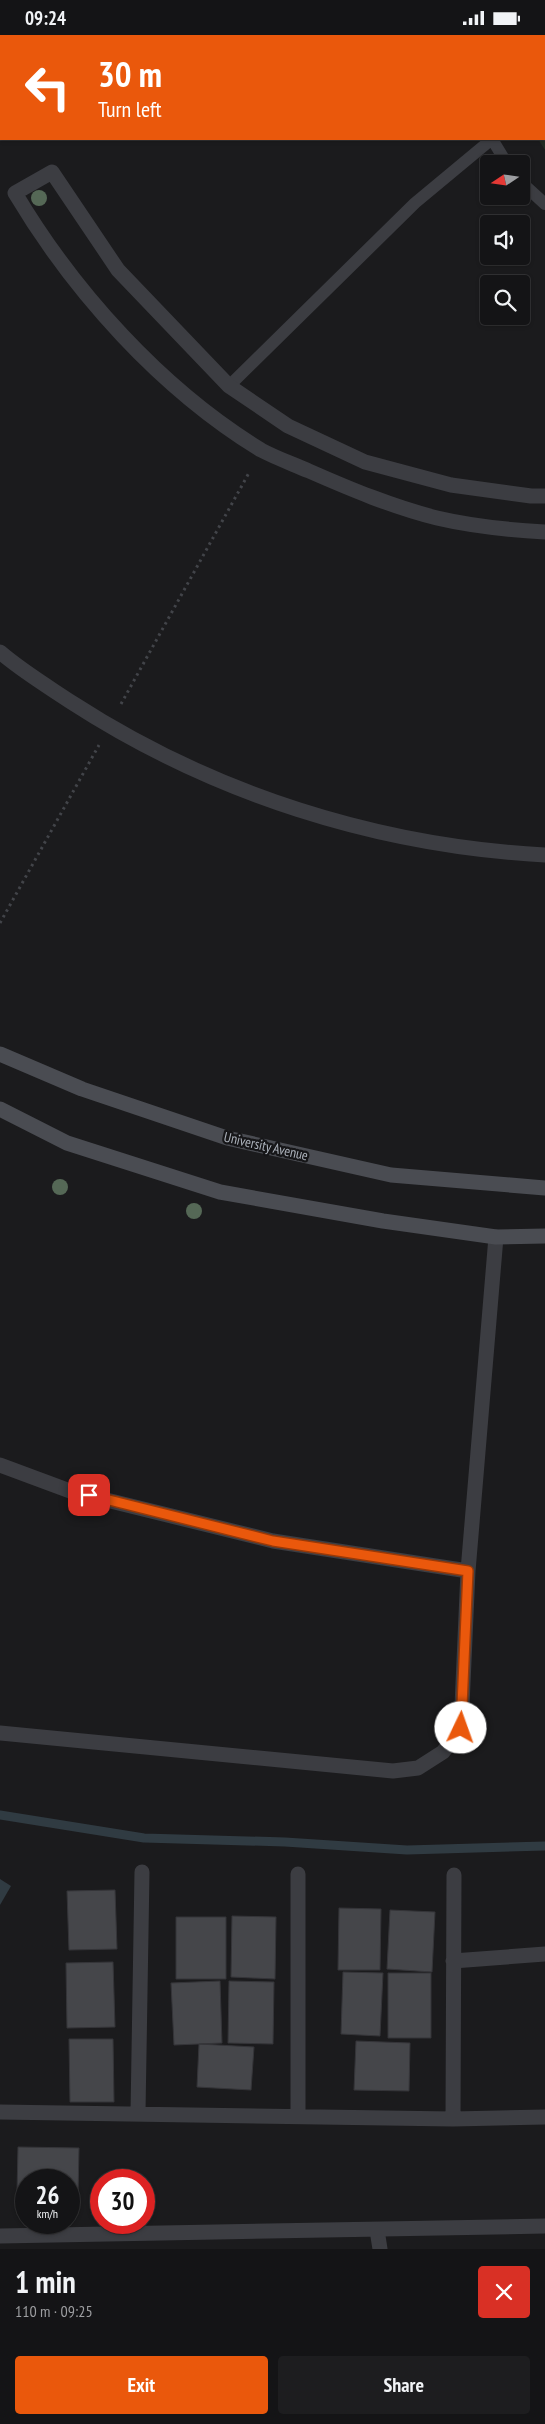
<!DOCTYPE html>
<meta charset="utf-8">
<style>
body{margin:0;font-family:"PT Sans Narrow",sans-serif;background:#1d1d1f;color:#f1f3f6;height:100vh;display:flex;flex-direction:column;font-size:19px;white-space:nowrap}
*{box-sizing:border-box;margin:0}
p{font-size:16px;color:#9d9ea1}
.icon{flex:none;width:28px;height:28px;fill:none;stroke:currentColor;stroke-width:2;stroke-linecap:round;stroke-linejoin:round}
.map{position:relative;height:2214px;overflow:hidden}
.sheet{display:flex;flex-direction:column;background:#141416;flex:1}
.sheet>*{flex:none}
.hud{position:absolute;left:0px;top:0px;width:545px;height:105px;box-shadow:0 1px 4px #0004,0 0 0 1px #333335;background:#ea580c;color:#fff;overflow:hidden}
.needle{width:32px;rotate:257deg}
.fabs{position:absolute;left:480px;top:120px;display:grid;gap:10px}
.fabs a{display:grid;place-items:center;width:50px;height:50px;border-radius:5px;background:#141416;box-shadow:0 1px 4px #0004,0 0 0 1px #333335;font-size:25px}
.speed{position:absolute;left:15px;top:2134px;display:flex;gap:10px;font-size:25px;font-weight:700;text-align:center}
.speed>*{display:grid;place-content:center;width:65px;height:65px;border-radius:50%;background:#141416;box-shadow:0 1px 4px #0004,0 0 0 1px #333335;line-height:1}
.speed small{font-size:12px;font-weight:400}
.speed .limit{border:8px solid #d22;background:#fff;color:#111}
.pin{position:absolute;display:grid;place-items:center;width:42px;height:42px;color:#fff;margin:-21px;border-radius:10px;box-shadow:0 2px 8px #0006}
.me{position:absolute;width:55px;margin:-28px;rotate:3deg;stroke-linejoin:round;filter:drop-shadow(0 0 4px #0008)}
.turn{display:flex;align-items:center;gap:18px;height:105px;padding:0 15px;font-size:22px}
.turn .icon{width:65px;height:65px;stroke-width:2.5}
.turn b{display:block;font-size:35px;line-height:42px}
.round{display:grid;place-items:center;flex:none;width:52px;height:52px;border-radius:5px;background:#1d1d1f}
.summary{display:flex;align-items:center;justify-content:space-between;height:85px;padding:0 15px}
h1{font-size:30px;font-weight:600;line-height:38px}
.button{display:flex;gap:10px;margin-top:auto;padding:10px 15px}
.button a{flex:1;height:58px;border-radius:5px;background:#ea580c;color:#fff;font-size:20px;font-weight:600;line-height:58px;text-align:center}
.button a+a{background:#1d1d1f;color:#f1f3f6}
.status{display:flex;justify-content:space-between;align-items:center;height:35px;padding:0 25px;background:#141416;direction:ltr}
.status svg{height:14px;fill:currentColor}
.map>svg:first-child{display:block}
.green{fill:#222b23}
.water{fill:#303b42}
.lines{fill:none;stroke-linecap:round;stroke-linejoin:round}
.stream{stroke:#303b42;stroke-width:9}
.building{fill:#45464a;stroke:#353539}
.path{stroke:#424449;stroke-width:3;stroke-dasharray:2.5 4;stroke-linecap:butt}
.lane{stroke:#3c3d42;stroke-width:12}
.street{stroke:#3c3d42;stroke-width:15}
.secondary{stroke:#4a4c52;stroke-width:15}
.tree{fill:#556856}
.route-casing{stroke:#983908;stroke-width:12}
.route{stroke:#ea580c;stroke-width:9}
.labels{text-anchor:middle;stroke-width:4.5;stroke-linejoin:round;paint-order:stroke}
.street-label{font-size:14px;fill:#adb3bc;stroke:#161618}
</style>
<div class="status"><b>09:24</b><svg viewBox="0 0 49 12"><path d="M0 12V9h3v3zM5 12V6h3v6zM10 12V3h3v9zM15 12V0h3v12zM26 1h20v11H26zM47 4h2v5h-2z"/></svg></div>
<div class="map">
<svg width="545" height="2214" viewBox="0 0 545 2214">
<rect width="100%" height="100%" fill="#1b1b1d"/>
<path class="green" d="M508,0H545V115L538,104H544V1Z"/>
<path class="water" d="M0,1844L11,1851L0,1870Z"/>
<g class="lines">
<path class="stream" d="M0,1780L144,1803L285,1807L407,1815L545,1811"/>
</g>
<path class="building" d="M115,1855L117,1914L69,1915L67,1856Z
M339,1873L381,1874L380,1935H338Z
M390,1875L435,1877L432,1937L387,1934Z
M232,1881L276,1882L275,1944L231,1942Z
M176,1882H226V1944H176Z
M113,1927L115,1992L67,1993L66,1928Z
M343,1937L383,1938L380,2001L341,1999Z
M388,1938H431V2003H388Z
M220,1946L222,2008L174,2010L171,1948Z
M229,1946L274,1947L273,2009L228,2008Z
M69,2004H113L114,2067H70Z
M356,2006L410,2008L409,2056L354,2055Z
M199,2009L254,2012L251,2055L197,2052Z
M18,2112L79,2113L78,2159H69V2145H26V2158H17Z"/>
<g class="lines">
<path class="path" d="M121,669L250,436
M0,888L99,710"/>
<path class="lane" d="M468,1V0
M492,104L507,129
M521,147L545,169
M229,351L415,168L492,104"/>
<path class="street" d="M545,461H531L451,450L365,427L288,391L229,351L118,235L52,137L15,158C74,257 161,354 261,415C276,423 293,429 309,436C350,454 393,472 437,483C471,491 510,495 545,497
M0,617C22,636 47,651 71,667C213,759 377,811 545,820
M0,1430L70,1456L273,1506L468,1536
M0,1698L393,1736L418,1733L443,1717L461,1693L468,1536L496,1202
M298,1839V2080
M453,1926L545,1919
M0,2077L453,2084L545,2082
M138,2078L142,1837
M453,2084L454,1840
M377,2195L380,2214
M0,2201L545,2191"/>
<path class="secondary" d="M42,1L44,0
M0,28L1,27
M0,1019L82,1054L227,1103L391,1140L545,1153
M0,1074L67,1108L220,1157L383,1186L496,1202L545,1201"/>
</g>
<g class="tree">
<circle cx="39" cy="163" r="8"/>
<circle cx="60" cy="1152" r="8"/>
<circle cx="194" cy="1176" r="8"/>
</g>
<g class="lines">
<g class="route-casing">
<path id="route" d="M89,1460L273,1506L468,1536L461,1693"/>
</g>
<use href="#route" class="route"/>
</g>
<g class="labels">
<g class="street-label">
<text transform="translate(266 1111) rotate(13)" y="5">University Avenue</text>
</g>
</g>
</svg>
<div class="fabs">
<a><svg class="needle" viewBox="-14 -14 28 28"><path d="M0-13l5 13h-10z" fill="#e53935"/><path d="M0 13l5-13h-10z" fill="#9d9ea1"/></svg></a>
<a><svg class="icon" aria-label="sound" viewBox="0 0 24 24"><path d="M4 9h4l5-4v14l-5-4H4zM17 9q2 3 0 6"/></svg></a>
<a><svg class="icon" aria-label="search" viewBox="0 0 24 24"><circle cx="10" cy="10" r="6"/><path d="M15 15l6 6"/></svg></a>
</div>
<div class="speed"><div>26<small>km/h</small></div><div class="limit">30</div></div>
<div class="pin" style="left:89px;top:1460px;background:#d93025"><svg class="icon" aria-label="arrive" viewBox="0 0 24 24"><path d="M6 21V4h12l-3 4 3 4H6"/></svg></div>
<svg class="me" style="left:461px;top:1693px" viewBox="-20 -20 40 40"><circle r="19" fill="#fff"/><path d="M0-13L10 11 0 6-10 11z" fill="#ea580c"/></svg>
<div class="hud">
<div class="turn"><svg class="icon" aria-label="left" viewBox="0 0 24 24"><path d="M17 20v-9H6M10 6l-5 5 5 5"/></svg><div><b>30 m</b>Turn left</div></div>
</div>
</div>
<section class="sheet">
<div class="summary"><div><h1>1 min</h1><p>110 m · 09:25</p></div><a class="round" style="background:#d93025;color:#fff"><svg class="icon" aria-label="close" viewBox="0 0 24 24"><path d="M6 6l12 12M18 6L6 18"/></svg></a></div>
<div class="button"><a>Exit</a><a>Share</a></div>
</section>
